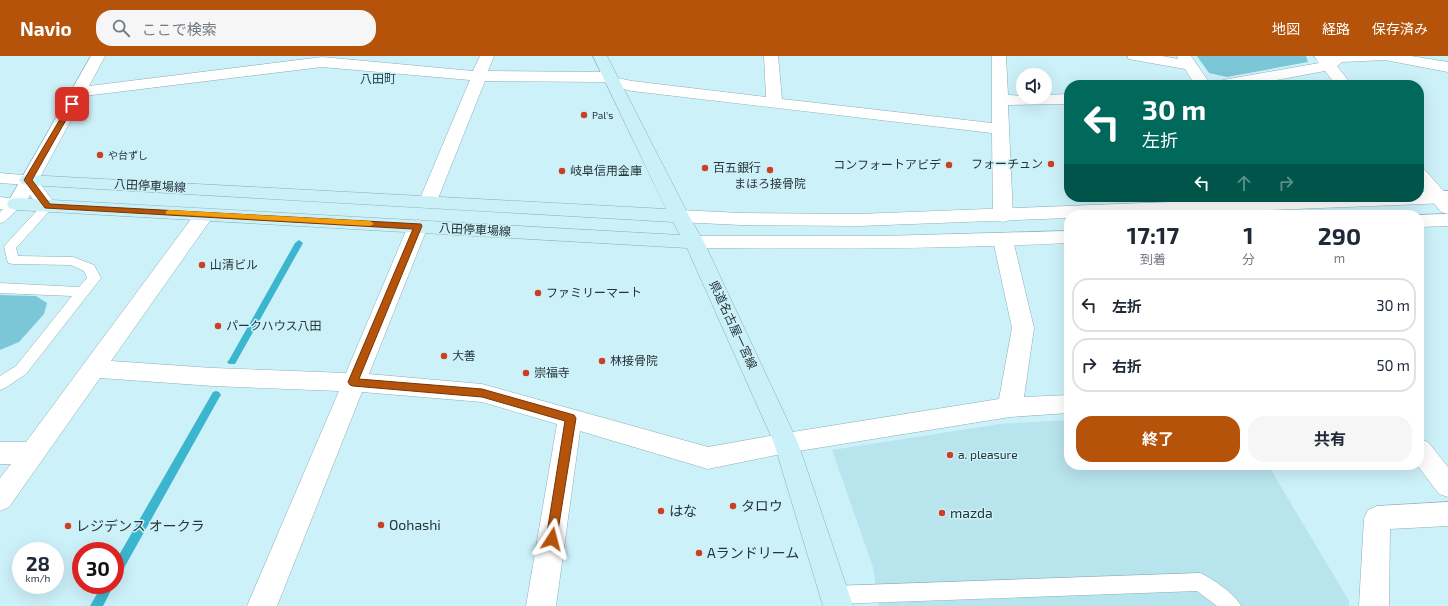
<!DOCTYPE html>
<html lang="ja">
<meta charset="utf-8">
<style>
body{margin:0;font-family:"Exo 2","Noto Sans JP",sans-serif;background:#f6f6f7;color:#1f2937;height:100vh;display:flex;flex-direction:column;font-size:15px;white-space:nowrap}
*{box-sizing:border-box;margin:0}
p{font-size:13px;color:#747a83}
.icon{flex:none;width:22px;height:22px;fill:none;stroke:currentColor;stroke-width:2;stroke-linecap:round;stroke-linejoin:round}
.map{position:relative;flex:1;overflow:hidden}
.details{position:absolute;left:1064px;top:154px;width:360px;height:260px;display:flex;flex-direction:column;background:#fff;border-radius:16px;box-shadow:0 4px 16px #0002}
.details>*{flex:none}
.hud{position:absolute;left:1064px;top:24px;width:360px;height:122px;border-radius:16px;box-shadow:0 4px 16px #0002;background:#00695c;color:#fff;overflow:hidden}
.fabs{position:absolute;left:1016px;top:12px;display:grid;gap:8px}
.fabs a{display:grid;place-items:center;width:36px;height:36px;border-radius:50%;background:#fff;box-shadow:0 4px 16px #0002;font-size:20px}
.speed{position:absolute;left:12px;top:486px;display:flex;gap:8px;font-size:20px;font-weight:700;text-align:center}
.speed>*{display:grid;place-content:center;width:52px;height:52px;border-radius:50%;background:#fff;box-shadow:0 4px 16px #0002;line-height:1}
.speed small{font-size:10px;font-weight:400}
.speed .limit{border:6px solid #d22;background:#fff;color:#111}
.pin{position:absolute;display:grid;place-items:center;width:34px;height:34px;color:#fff;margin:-17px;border-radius:8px;box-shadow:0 2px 6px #0006}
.me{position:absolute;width:44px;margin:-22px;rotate:9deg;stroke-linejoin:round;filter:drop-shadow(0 0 3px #0008)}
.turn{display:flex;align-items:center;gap:14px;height:84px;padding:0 12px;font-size:18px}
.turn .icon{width:52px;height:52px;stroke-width:2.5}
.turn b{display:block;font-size:28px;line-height:34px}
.lanes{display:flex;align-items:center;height:38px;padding:0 12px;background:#0003;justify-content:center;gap:20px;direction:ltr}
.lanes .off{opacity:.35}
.eta{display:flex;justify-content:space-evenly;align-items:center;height:68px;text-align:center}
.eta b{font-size:24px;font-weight:700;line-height:28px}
.primary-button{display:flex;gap:8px;margin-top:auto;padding:8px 12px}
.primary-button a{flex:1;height:46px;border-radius:16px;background:#b45309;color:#fff;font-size:16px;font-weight:700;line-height:46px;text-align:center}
.primary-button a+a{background:#f6f6f7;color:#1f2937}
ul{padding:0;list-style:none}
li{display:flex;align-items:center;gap:12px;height:54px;margin:0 8px 6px;padding:0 4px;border:2px solid #e0e1e3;border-radius:16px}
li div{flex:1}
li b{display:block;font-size:15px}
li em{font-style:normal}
header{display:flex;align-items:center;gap:24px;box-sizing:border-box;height:56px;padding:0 20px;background:#b45309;color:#fff}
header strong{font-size:19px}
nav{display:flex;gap:22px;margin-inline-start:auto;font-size:14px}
.search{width:280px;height:36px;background:#f6f6f7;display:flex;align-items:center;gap:10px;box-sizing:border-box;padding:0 14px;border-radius:16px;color:#747a83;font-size:15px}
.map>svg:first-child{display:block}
.built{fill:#b8e4ee}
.green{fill:#7bc6d7}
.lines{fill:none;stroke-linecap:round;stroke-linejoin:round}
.stream{fill:#3bb6ce;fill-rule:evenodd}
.service-casing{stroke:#8caeb6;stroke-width:1}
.minor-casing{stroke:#8caeb6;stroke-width:1}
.tertiary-casing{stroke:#8caeb6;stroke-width:1}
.secondary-casing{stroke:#8caeb6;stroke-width:1}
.service{fill:#fff;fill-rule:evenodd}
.minor{fill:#fff;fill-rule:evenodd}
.tertiary{fill:#fff;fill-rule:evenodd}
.secondary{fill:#caf0f8;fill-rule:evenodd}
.route{fill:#b45309;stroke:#753606}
.slow{fill:#f59e0b}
.poi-dot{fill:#cb4023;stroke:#cdf1f9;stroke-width:1.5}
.labels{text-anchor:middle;stroke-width:3;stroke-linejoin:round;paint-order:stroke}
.far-poi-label{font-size:10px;fill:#273438;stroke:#cdf1f9;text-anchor:start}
.far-quarter-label{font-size:12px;fill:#25454b;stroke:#cdf1f9}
.poi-label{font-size:12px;fill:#273438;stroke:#cdf1f9;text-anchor:start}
.street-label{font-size:12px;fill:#273438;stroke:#cdf1f9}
.near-poi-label{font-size:14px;fill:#273438;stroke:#cdf1f9;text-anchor:start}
</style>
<header>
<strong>Navio</strong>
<div class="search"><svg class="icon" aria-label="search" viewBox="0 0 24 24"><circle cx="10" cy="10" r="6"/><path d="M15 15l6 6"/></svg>ここで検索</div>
<nav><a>地図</a><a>経路</a><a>保存済み</a></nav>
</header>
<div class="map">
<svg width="1448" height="550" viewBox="0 0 1448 550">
<rect width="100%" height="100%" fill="#cdf1f9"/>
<path class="built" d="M1069,364V409H1268L1349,545V550H879L873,511L832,394L1000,368Z"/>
<path class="green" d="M1197,0H1306L1308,6L1227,21L1209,17Z
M0,239L36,240L47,247L44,258L19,286L0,294Z"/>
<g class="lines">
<path class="stream" d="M299,184L303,187L235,308H229L227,306L229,304L295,187Z
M216,335L219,336L221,339L219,342L119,521L115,522V506L213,336Z
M102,529H114L103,550H90Z"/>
<g class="service-casing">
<path id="service" d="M16,144L20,145L22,148L20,151L4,166L0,167V156L12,145Z
M48,146L52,147L54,150L16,192L18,200L73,201L94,209L101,222L26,318L5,332L0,334V320L16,310L72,240L0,237V227L79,231L87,222L84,215L71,209L13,208L8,207L4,191L6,188L44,147Z
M1200,517C1212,522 1236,539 1241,550H1217L1197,535L834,548L828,545L825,539L828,533L834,530Z"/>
</g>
<g class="minor-casing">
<path id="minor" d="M91,0H105L89,30L322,1L473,15L480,0H494L488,15L610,16L615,18L617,22L632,25L766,41L764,0H778L782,43L992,67V0H1006L1008,39L1045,41V39L1069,38V48L1008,49L1013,160L1010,164L1003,166L996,164L993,160L992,77L632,35L607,29L605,26L485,25L437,145L435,149L428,151L421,149L419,145L470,24L322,11L84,40L38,125L57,150L55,154C41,158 38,149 30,139L23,152L16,154L9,152L7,148Z
M1127,0H1162L1178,3L1177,0H1191L1211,29H1195L1185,13L1134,4L1129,3Z
M1314,0H1411L1448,6V16L1385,4L1342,6L1337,10L1352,29H1336L1325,15L1249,29H1215L1217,26L1223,24L1319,7Z
M1419,113L1425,114L1448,140V158L1441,156L1419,129Z
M204,153L211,155L214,159L111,305L213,312L346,317L408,170L411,166L418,164L425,166L428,170L369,318L482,328L708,391L786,377L999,343L1012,272L993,184L996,179L1003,178L1010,179L1013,184L1034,272L1024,341L1069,339V357L1010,361L786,397L708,413L580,375L556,550H526L557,368L482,346L362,336L277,550H247L339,335L213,330L100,322L9,451L0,455V422L11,408H0V386H26L197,155Z
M1419,383L1428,386L1448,411V441L1439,438L1417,409H1419Z
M1448,446V470L1390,473L1389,550H1359L1364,462L1368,454L1377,450Z"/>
</g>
<g class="tertiary-casing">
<path id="tertiary" d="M0,117L34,120L37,124L34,128L28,129L0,127Z
M1448,135V147L1138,159H1069V162L859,170L741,169L679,166L672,164L669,160L672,156L679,154L741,157L859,158L1299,141H1419V136Z
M0,141L23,144L25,148L23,152L16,154L0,153Z
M1448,158V170L1419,171V159Z
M1069,175V187C944,193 819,193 694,192L687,191L684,186L687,181L694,180H882Z"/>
</g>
<g class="secondary-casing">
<path id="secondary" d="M593,0H607L689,160L704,186L798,387L853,550H823L774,387L687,192L16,154L9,152L7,148L9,144L16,142L680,179L673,166L28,129L22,128L19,124L22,120L28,119L666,153Z"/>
</g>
<use href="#service" class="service"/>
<use href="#minor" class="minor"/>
<use href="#tertiary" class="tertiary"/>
<use href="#secondary" class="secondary"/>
</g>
<path class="route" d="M72,46L75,48L32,124L50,148L421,168L422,170L359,323L482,333L574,359L576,362L556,487L552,488L547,487L546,483L565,365L482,341L353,330L350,329L348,326L413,173L45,152L24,124L69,48Z"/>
<path class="slow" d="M169,154L370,165L374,168L370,170L166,158V155Z"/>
<g class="poi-dot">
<circle cx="584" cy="59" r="4"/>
<circle cx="100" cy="99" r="4"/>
<circle cx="1051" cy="108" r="4"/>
<circle cx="949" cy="109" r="4"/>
<circle cx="705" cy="112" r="4"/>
<circle cx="770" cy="114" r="4"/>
<circle cx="562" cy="115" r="4"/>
<circle cx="202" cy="209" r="4"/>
<circle cx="538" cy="237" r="4"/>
<circle cx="218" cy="270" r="4"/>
<circle cx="444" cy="300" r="4"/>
<circle cx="602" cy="305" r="4"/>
<circle cx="526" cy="317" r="4"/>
<circle cx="950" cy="399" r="4"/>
<circle cx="733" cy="450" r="4"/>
<circle cx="661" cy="455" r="4"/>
<circle cx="942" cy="457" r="4"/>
<circle cx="381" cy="469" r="4"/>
<circle cx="68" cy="470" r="4"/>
<circle cx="699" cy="497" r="4"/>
</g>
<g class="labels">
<g class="far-poi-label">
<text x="592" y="63">Pal's</text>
<text x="108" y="103">や台ずし</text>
</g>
<g class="far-quarter-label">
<text x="378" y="27">八田町</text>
</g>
<g class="poi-label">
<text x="1043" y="112" text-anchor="end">フォーチュン</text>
<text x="941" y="113" text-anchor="end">コンフォートアビデ</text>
<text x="713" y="116">百五銀行</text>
<text x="570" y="119">岐阜信用金庫</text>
<text x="770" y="132" text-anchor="middle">まほろ接骨院</text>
<text x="210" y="213">山清ビル</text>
<text x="546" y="241">ファミリーマート</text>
<text x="226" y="274">パークハウス八田</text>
<text x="452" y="304">大善</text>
<text x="610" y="309">林接骨院</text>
<text x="534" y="321">崇福寺</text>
<text x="958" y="403">a. pleasure</text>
</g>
<g class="street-label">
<text transform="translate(150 130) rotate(3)" y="4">八田停車場線</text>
<text transform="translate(475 174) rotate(3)" y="4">八田停車場線</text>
<text transform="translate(733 269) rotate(65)" y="4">県道名古屋一宮線</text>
</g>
<g class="near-poi-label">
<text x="741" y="455">タロウ</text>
<text x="669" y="460">はな</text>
<text x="950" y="462">mazda</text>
<text x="389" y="474">Oohashi</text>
<text x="76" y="475">レジデンス オークラ</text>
<text x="707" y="502">Aランドリーム</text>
</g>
</g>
</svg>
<div class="fabs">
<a><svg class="icon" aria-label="sound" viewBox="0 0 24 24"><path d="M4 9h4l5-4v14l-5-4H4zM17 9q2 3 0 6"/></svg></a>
</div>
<div class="speed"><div>28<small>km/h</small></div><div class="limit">30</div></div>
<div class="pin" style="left:72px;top:48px;background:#d93025"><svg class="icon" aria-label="arrive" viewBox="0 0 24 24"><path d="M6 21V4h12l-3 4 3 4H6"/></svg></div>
<svg class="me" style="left:552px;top:483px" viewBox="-20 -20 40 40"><path d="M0-17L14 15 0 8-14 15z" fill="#b45309" stroke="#fff" stroke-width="4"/></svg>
<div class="hud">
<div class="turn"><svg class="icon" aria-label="left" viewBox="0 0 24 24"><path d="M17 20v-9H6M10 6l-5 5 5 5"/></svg><div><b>30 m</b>左折</div></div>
<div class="lanes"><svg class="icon" aria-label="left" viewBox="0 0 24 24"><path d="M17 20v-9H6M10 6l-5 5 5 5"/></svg><svg class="icon off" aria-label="ahead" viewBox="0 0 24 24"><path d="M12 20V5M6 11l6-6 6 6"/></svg><svg class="icon off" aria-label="right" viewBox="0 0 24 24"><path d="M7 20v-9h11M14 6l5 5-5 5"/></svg></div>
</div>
<section class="details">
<div class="eta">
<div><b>17:17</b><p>到着</p></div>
<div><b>1</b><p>分</p></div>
<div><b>290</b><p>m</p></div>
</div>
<ul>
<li><svg class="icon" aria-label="left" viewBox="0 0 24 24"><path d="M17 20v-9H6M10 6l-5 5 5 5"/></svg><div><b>左折</b></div><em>30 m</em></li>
<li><svg class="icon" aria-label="right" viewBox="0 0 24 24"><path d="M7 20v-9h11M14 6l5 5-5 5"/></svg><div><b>右折</b></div><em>50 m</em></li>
</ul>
<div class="primary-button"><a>終了</a><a>共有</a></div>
</section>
</div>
